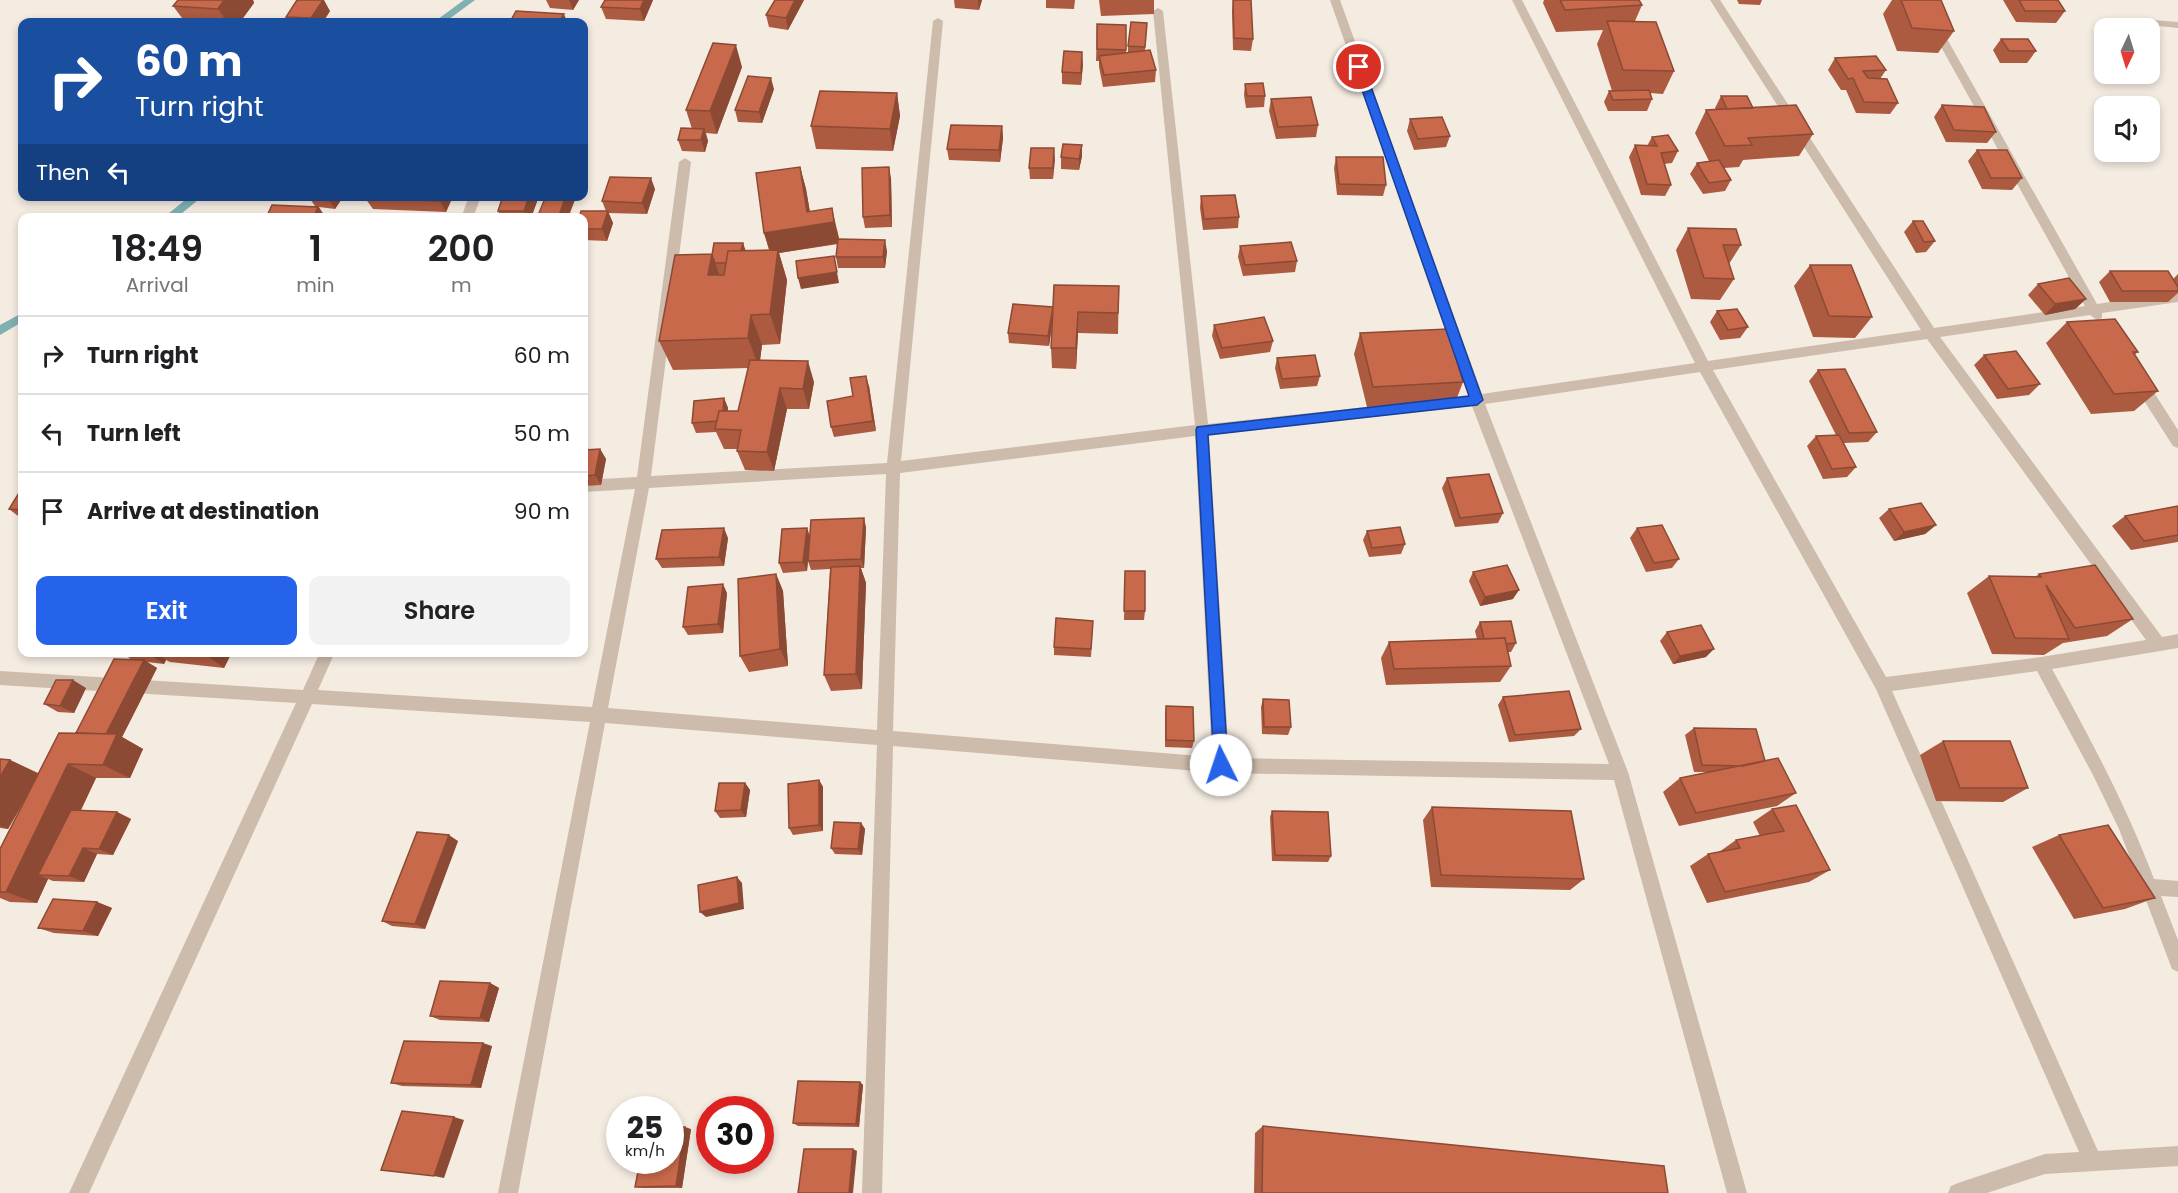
<!DOCTYPE html>
<style>
body{margin:0;font-family:Poppins,sans-serif;background:#f2f2f2;color:#202124;height:100vh;display:flex;flex-direction:column;font-size:22px;white-space:nowrap}
*{box-sizing:border-box;margin:0}
p{font-size:20px;color:#757577}
.icon{flex:none;width:33px;height:33px;fill:none;stroke:currentColor;stroke-width:2;stroke-linecap:round;stroke-linejoin:round}
.map{position:relative;flex:1;overflow:hidden}
.details{position:absolute;left:18px;top:213px;width:570px;height:444px;display:flex;flex-direction:column;background:#fff;border-radius:12px;box-shadow:0 3px 9px #0003}
.details>*{flex:none}
.top-card{position:absolute;left:18px;top:18px;width:570px;height:183px;border-radius:12px;box-shadow:0 3px 9px #0003;background:#1a4fa0;color:#fff;overflow:hidden}
.needle{width:39px;rotate:184deg}
.buttons{position:absolute;left:2094px;top:18px;display:grid;gap:12px}
.buttons a{display:grid;place-items:center;width:66px;height:66px;border-radius:12px;background:#fff;box-shadow:0 3px 9px #0003;font-size:30px}
.speed{position:absolute;left:606px;top:1096px;display:flex;gap:12px;font-size:30px;font-weight:700;text-align:center}
.speed>*{display:grid;place-content:center;width:78px;height:78px;border-radius:50%;background:#fff;box-shadow:0 3px 9px #0003;line-height:1}
.speed small{font-size:15px;font-weight:400}
.speed .limit{border:9px solid #d22;background:#fff;color:#111}
.pin{position:absolute;display:grid;place-items:center;width:51px;height:51px;color:#fff;margin:-26px;border:3px solid #fff;border-radius:50%;box-shadow:0 2px 6px #0007}
.me{position:absolute;width:66px;margin:-33px;rotate:356deg;stroke-linejoin:round;filter:drop-shadow(0 0 4px #0008)}
.turn{display:flex;align-items:center;gap:21px;height:126px;padding:0 18px;font-size:27px}
.turn .icon{width:78px;height:78px;stroke-width:2.5}
.turn b{display:block;font-size:42px;line-height:51px}
.then{display:flex;align-items:center;height:57px;padding:0 18px;background:#0003;gap:12px;font-size:22px}
.eta{display:flex;justify-content:space-evenly;align-items:center;height:102px;text-align:center}
.eta b{font-size:36px;font-weight:600;line-height:42px}
.action{display:flex;gap:12px;margin-top:auto;padding:12px 18px}
.action a{flex:1;height:69px;border-radius:12px;background:#2563eb;color:#fff;font-size:24px;font-weight:600;line-height:69px;text-align:center}
.action a+a{background:#f2f2f2;color:#202124}
ul{padding:0;list-style:none}
li{display:flex;align-items:center;gap:18px;height:78px;padding:0 18px;border-top:2px solid #e0e0e0}
li div{flex:1}
li b{display:block;font-size:22px}
li em{font-style:normal}
.map>svg:first-child{display:block}
.lines{fill:none;stroke-linecap:round;stroke-linejoin:round}
.stream{fill:#7fb0b2;fill-rule:evenodd}
.street{fill:#cdbbac;fill-rule:evenodd}
.wall{fill:#ac5a40}
.shaded-wall{fill:#8c4a34}
.building{fill:#c8694b;stroke:#8c4a34;stroke-width:1.5}
.route{fill:#2563eb;stroke:#184099;stroke-width:1.5}
</style>
<div class="map">
<svg width="2178" height="1193" viewBox="0 0 2178 1193">
<rect width="100%" height="100%" fill="#f4ebe1"/>
<g class="lines">
<path class="stream" d="M464,0H475L445,22H434Z
M190,196H203L176,218H163Z
M22,313V322L0,335V325Z"/>
<path class="street" d="M1330,0H1340L1482,394L1695,363L1512,0H1522L1708,361L1921,330L1710,0H1720L1934,328L2085,306L1915,0H1925L2097,304L2178,292V302L2102,313V318L2097,320L2090,315L1940,337L2162,637L2178,634V648L2052,669C2090,738 2126,805 2154,879L2178,881V897L2161,896L2178,940V972L2172,969L2119,829L2093,775L2037,671L1892,691L2098,1151L2178,1146V1166L2045,1174L1987,1193H1948L1951,1186L1958,1183L2045,1154L2079,1152L1876,689L1700,372L1485,404L1628,772L1747,1193H1727L1614,780L1221,773L893,746L882,1193H862L877,745L605,723L518,1193H498L590,722L312,704L89,1193H69L296,703L0,685V671L303,690L320,652H335L318,690L592,707L635,489L584,492V480L637,477L679,162L685,158L691,162L651,476L887,463L933,21L938,18L943,21L901,461L1195,425L1153,11L1158,8L1163,11L1208,424L1469,396ZM1927,339L2146,640L2041,657L1886,677L1713,370ZM1472,406L1609,764L1229,758L1209,435ZM1195,436L1212,757L893,731L900,473ZM886,474L877,730L608,708L649,488Z
M2153,20L2178,22V28L2149,25V21Z
M469,196H481L473,218H461Z
M2139,376L2144,377L2178,430V448L2173,446L2134,385L2132,381L2134,377Z"/>
</g>
<path class="wall" d="M178,0H253L254,3L240,22H185L173,6Z
M546,0H579L573,10L550,8Z
M605,0H653L644,21L606,19L601,7Z
M804,0L788,30L769,27L766,15Z
M954,0H982L979,10L955,8Z
M1046,0H1075L1074,9L1046,8Z
M1099,0H1154V14L1101,16Z
M1233,0L1253,39L1251,51L1233,50L1232,11Z
M1544,0H1639L1642,5L1635,21L1674,71L1663,94L1650,93L1652,99L1647,111H1608L1604,102L1609,91H1612L1597,44L1603,30L1556,32L1543,3Z
M1737,0H1762L1760,5L1739,4Z
M1892,0H1941L1954,31L1938,53L1897,51L1883,14Z
M2003,0H2058L2065,11L2056,23L2016,22Z
M330,11L323,22H289L286,17Z
M1147,23L1145,51L1156,70L1155,82L1103,87L1099,67V61H1096L1097,24L1126,25V53H1128V46Z
M2001,39L2036,51L2027,63H2000L1993,50Z
M1835,58L1886,70L1880,79L1898,103L1890,114L1856,113L1846,90H1841L1828,70Z
M1083,64L1081,85L1062,84V72Z
M742,67L717,134L706,133L708,141L705,152L682,151L678,140L692,129L686,110Z
M1245,84L1265,96L1264,107L1246,108L1244,95Z
M774,89L762,123L738,122L735,110Z
M897,93L900,116L893,151L816,149L811,126Z
M1721,96L1753,108L1813,134L1799,156L1743,160L1739,167L1724,168L1731,180L1725,191L1703,194L1690,174L1697,163L1709,161L1695,133L1706,110H1716L1715,108Z
M1271,99L1318,125L1316,137L1276,139L1269,111Z
M1942,105L1996,132L1987,143L1946,142L1934,117Z
M1410,119L1450,136L1446,147L1414,150L1407,131Z
M1002,126L1003,138L1000,162L949,160L947,149Z
M1652,137L1678,151L1672,163L1664,164L1671,185L1665,196L1641,195L1629,157L1635,145L1647,146Z
M1082,145V156L1079,170L1061,169V157Z
M1054,148L1053,179H1030L1029,168Z
M1977,150L2022,178L2012,190L1982,189L1968,161Z
M1336,157L1386,185L1383,196L1337,195L1334,168Z
M800,167L806,189L810,212L837,230L839,239L887,251L885,268H838L836,257L838,244L779,253L787,280L780,344L762,345L760,360L814,382L809,409H787L774,471L745,470L737,451V449H724L716,432L696,433L692,423L724,398L728,408V411H738L748,368L673,370L659,341L712,254L743,243L745,251L769,250L764,233Z
M891,178L892,227L865,228L863,217Z
M655,189L647,214L608,213L613,223L607,241L584,240V218L606,211L602,201Z
M308,196L343,197L335,209L319,207L326,218H266L315,206Z
M453,196L446,212L373,209L365,198Z
M503,196H539L531,218H501L498,211Z
M1201,196L1239,217L1238,228L1203,230L1200,208Z
M1913,221L1935,241L1926,252L1916,253L1904,232Z
M1688,228L1741,245L1729,264L1734,279L1720,300L1691,299L1676,250Z
M1240,246L1297,261L1295,272L1243,276L1238,257Z
M1810,265L1872,317L1855,338L1813,337L1794,286Z
M2110,271L2173,279L2178,274V293L2168,302H2110L2099,282Z
M2038,284L2086,299L2075,309L2045,315L2028,295Z
M1119,286L1118,334L1078,333L1076,369L1052,368L1051,348L1052,324L1049,346L1009,343L1008,333L1053,307Z
M1717,311L1748,327L1740,338L1720,340L1710,322Z
M2067,322L2138,352L2134,355L2158,391L2134,411L2091,414L2046,343Z
M1214,325L1273,341L1270,352L1220,359L1212,336Z
M1360,333L1463,382L1455,403L1367,407L1354,354Z
M1984,355L2040,384L2029,395L1997,399L1974,365Z
M1277,358L1320,376L1317,386L1280,389L1275,368Z
M1818,370L1877,432L1868,442L1844,443L1856,467L1847,477L1823,479L1807,446L1816,436L1836,435L1809,381Z
M869,386L876,431L834,437L831,427L853,396Z
M600,449L606,459L601,485L584,486V450Z
M1447,478L1503,513L1498,523L1455,527L1442,488Z
M22,488V519L9,509Z
M2178,506V542L2131,550L2112,526L2125,516Z
M1889,509L1936,525L1925,534L1894,541L1879,518Z
M864,518L866,528L864,568H861L866,583L862,689L831,691L824,675L830,569L811,570L808,561L807,571L783,573L779,563L807,528L810,537Z
M1637,528L1679,559L1672,568L1646,572L1630,538Z
M1367,531L1405,544L1401,554L1369,557L1363,540Z
M728,538L724,566L662,568L656,559Z
M1125,571L1145,611L1144,620H1124Z
M1473,572L1513,599L1480,606L1469,581Z
M776,574L783,591L788,666L749,672L740,656Z
M2039,574L2133,619L2107,636L2063,643L2044,655L1992,654L1967,593L1989,576L2035,577Z
M727,593L723,633L688,635L683,627Z
M1093,621L1091,657L1054,655V647Z
M1480,622L1516,643L1511,652H1508L1511,666L1500,682L1386,685L1381,658L1389,642L1477,639L1475,631Z
M1667,632L1706,657L1673,664L1660,641Z
M121,652H232L224,668L170,662L166,660L164,664L147,662L157,668L122,737L143,749L130,778H96L81,810L117,812L131,819L113,855L97,854L84,882L53,881L48,879L37,903L10,902L0,898V849L26,798L8,829L0,828V759L10,760L38,773L76,733L132,660Z
M86,688L74,713L58,712L44,704Z
M1503,697L1581,729L1574,736L1509,742L1498,705Z
M1263,699L1291,727L1288,735L1262,734L1261,707Z
M1166,706L1194,741L1192,748L1165,747V714Z
M1694,728L1765,761L1796,793L1777,806L1679,826L1663,792L1680,778L1709,772H1694L1685,735Z
M1943,741L2028,788L2003,802L1936,801L1920,755Z
M819,780L823,787V831L793,835L789,828Z
M745,783L750,790L746,817L720,818L715,811Z
M1432,807L1584,879L1570,890L1431,887L1423,820Z
M1772,809L1830,870L1809,882L1707,903L1690,866L1708,854L1719,852L1736,840L1760,836L1753,822Z
M1272,811L1331,856L1328,862L1272,861L1270,817Z
M861,823L865,829L862,855L835,854L831,848Z
M2059,835L2155,898L2125,909L2074,919L2032,847Z
M458,841L425,929L392,926L382,921Z
M97,902L112,908L98,936L54,933L38,928Z
M490,983L499,988L489,1022L440,1020L430,1016Z
M492,1046L481,1088L402,1086L391,1083Z
M860,1082L863,1085L859,1127L798,1126L793,1123Z
M1263,1126L1668,1193H1254L1255,1133Z
M691,1129L682,1188H643L635,1187Z"/>
<path class="shaded-wall" d="M224,0H253L254,3L240,22H227L218,9Z
M323,0H324L330,11L323,22H314L311,18Z
M569,0H579L573,10Z
M644,0H653L644,21L640,9Z
M795,0H804L788,30L786,18Z
M978,0H982L979,10Z
M564,14L567,22H559Z
M736,45L742,67L717,134L710,111Z
M1082,52L1083,64L1081,85V73Z
M771,78L774,89L762,123L759,112Z
M897,93L900,116L893,151L890,129Z
M1002,126L1003,138L1000,162L999,150Z
M704,129L708,141L705,152L701,140Z
M1082,145V156L1079,170V159Z
M1054,148L1055,160L1053,179V168Z
M800,167L806,189L812,225L832,208L840,243L779,253L787,280L780,344L770,314L771,254L764,233L807,212Z
M889,167L891,178L892,227L890,215Z
M651,178L655,189L647,214L642,203Z
M328,196L343,197L335,209L327,197Z
M442,196H453L446,212L440,201Z
M529,196H539L531,218H527L524,211Z
M566,196H573L575,200L568,218H558Z
M318,207L326,218H313Z
M608,211L613,223L607,241L602,229Z
M885,240L887,251L885,268L883,257Z
M743,243L747,254L738,263Z
M712,254L723,285L708,275Z
M834,256L839,283L801,289L798,278Z
M2086,299L2075,309L2045,315L2055,304Z
M1053,307V318L1049,346L1048,336Z
M1078,312V333L1076,369V348Z
M751,315L762,345L759,368L748,338Z
M808,361L814,382L809,409L803,389Z
M866,376L869,386L876,431L873,421Z
M780,388L787,409L774,471L767,452Z
M724,398L728,408L727,431L722,421Z
M600,449L606,459L601,485L595,475Z
M864,518L866,528L864,568L861,559Z
M1936,525L1925,534L1894,541L1904,532Z
M724,528L728,538L724,566L719,557Z
M807,528L810,537L807,571L803,562Z
M860,566L866,583L862,689L856,674Z
M776,574L783,591L788,666L780,649Z
M723,584L727,593L723,633L718,624Z
M1519,590L1513,599L1480,606L1485,597Z
M1714,649L1706,657L1673,664L1680,656Z
M153,652H156L166,660L164,664L152,656Z
M202,652H232L224,668Z
M144,660L157,668L122,737L143,749L130,778L103,765L106,735Z
M73,680L86,688L74,713L60,706Z
M10,760L39,774L8,829L0,826V777Z
M68,764L96,778L50,875H38L48,879L37,903L6,892Z
M819,780L823,787V831L819,825Z
M745,783L750,790L746,817L741,810Z
M117,812L131,819L113,855L99,849Z
M861,823L865,829L862,855L858,849Z
M449,835L458,841L425,929L415,924Z
M83,848L97,854L84,882L69,876Z
M737,877L742,883L744,909L706,917L700,912Z
M97,902L112,908L98,936L83,931Z
M490,983L499,988L489,1022L480,1018Z
M483,1043L492,1046L481,1088L471,1085Z
M860,1082L863,1085L859,1127L856,1124Z
M454,1117L464,1120L444,1178L434,1176Z
M685,1127L691,1129L682,1188L676,1186Z
M853,1149L857,1151L853,1193H849Z"/>
<path class="building" d="M178,0H224L218,9L173,6Z
M297,0H323L311,18L286,17Z
M605,0H644L640,9L601,7Z
M775,0H795L786,18L766,15Z
M1233,0H1251L1253,39L1234,38Z
M1560,0H1639L1642,5L1565,10Z
M1901,0H1941L1954,31L1912,28Z
M2019,0H2058L2065,11H2025Z
M516,11L564,14L559,22H510Z
M1607,21L1656,22L1674,71L1623,70Z
M1131,22L1147,23L1145,47L1128,46Z
M1097,24L1126,25V50L1097,49Z
M2001,39H2028L2036,51H2009Z
M713,43L736,45L710,111L686,110Z
M1150,50L1156,70L1104,75L1099,56Z
M1064,51L1082,52L1081,73L1062,72Z
M1876,56L1886,70L1863,71L1868,78L1887,79L1898,103L1864,102L1853,78L1848,79L1835,58Z
M748,76L771,78L759,112L735,110Z
M1263,83L1265,96H1247L1245,84Z
M1649,90L1652,99L1613,100L1609,91Z
M820,91L897,93L890,129L811,126Z
M1721,96H1747L1753,108L1727,109Z
M1311,97L1318,125L1278,127L1271,99Z
M1796,105L1813,134L1748,138L1752,145L1725,146L1706,110Z
M1942,105L1984,107L1996,132L1954,130Z
M1442,117L1450,136L1418,139L1410,119Z
M951,125L1002,126L999,150L947,149Z
M681,128L704,129L701,140H678Z
M1668,135L1678,151L1661,153L1671,185L1647,184L1635,145L1657,146L1652,137Z
M1063,144L1082,145L1079,159L1061,157Z
M1031,148H1054L1053,168H1029Z
M1977,150H2007L2022,178H1991Z
M1336,157H1383L1386,185L1339,184Z
M1719,160L1731,180L1709,183L1697,163Z
M800,167L807,212L832,208L834,222L764,233L756,173Z
M889,167L890,215L863,217L862,168Z
M610,177L651,178L642,203L602,201Z
M1235,195L1239,217L1204,219L1201,196Z
M366,196H442L440,201L365,198Z
M503,196H529L524,211H498Z
M546,196H566L558,218H537Z
M272,205L318,207L313,218H266Z
M581,211H608L602,229H584V218H579Z
M1913,221H1923L1935,241L1924,242Z
M1688,228L1736,229L1741,245H1723L1734,279L1704,278Z
M838,239L885,240L883,257H836Z
M1291,242L1297,261L1245,265L1240,246Z
M714,243H743L741,251H728L726,263H715L712,255Z
M778,250L770,314L751,315L748,338L659,341L675,255L712,254L708,275H724L728,251Z
M834,256L837,272L798,278L796,261Z
M1810,265H1851L1872,317L1829,316Z
M2110,271H2168L2178,287V291H2122Z
M2069,278L2086,299L2055,304L2038,284Z
M1054,285L1119,286L1118,313L1078,312L1076,348H1051Z
M1013,304L1053,307L1048,336L1008,333Z
M1737,309L1748,327L1728,330L1717,311Z
M1264,317L1273,341L1222,348L1214,325Z
M2115,319L2138,352H2133L2158,391L2114,394L2067,322Z
M1448,329L1463,382L1373,387L1360,333Z
M2016,351L2040,384L2008,389L1984,355Z
M1315,355L1320,376L1282,379L1277,358Z
M750,360L808,361L803,389L780,388L767,452L737,451L741,430L715,429L719,411H738Z
M1845,369L1877,432L1849,433L1818,370Z
M866,376L873,421L831,427L827,401L853,396L850,378Z
M724,398L723,411H719L717,421L692,423L694,401Z
M1839,435L1856,467L1832,469L1816,436Z
M600,449L595,475L584,476V450Z
M1489,474L1503,513L1460,518L1447,478Z
M22,488V510L9,509Z
M1921,503L1936,525L1904,532L1889,509Z
M2178,506V535L2144,541L2125,516Z
M864,518L861,559L808,561L811,520Z
M1662,525L1679,559L1654,563L1637,528Z
M1400,527L1405,544L1372,548L1367,531Z
M724,528L719,557L656,559L662,530Z
M807,528L803,562L779,563L782,529Z
M1507,565L1519,590L1485,597L1473,572Z
M2095,565L2133,619L2075,628L2046,585L2069,639L2015,638L1989,576L2041,577L2039,574Z
M860,566L856,674L824,675L831,567Z
M1125,571H1145V611H1124Z
M776,574L780,649L740,656L738,579Z
M723,584L718,624L683,627L688,587Z
M1056,618L1093,621L1091,649L1054,647Z
M1511,621L1516,643L1506,644L1505,638L1484,639L1480,622Z
M1701,625L1714,649L1680,656L1667,632Z
M1505,638L1511,666L1394,669L1389,642Z
M123,652H153L152,656Z
M114,659L144,660L106,734L76,733Z
M56,680H73L60,706L44,704Z
M1569,691L1581,729L1515,735L1503,697Z
M1263,699L1289,700L1291,727H1264Z
M1166,706L1193,707L1194,741L1166,740Z
M1694,728L1756,729L1765,761L1743,766L1702,765Z
M59,733L117,734L103,765L68,764L6,892H0V849Z
M1943,741H2010L2028,788H1960Z
M1778,758L1796,793L1696,813L1680,778Z
M0,759L10,760L0,777Z
M819,780V825L789,828L788,784Z
M719,783H745L741,810L715,811Z
M1796,805L1830,870L1725,892L1708,854L1740,848L1736,840L1784,831L1772,809Z
M1432,807L1571,811L1584,879L1441,875Z
M71,810L117,812L99,849L83,848L69,876L38,875Z
M1272,811L1328,812L1331,856L1275,855Z
M834,822L861,823L858,849L831,848Z
M2108,825L2155,898L2103,908L2059,835Z
M417,832L449,835L415,924L382,921Z
M737,877L739,903L700,912L698,885Z
M53,899L97,902L83,931L38,928Z
M440,981L490,983L480,1018L430,1016Z
M404,1041L483,1043L471,1085L391,1083Z
M798,1081L860,1082L856,1124L793,1123Z
M402,1111L454,1117L434,1176L381,1170Z
M1263,1126L1664,1166L1668,1193H1262Z
M670,1127H685L676,1186L635,1187L640,1161H670Z
M804,1149H853L849,1193H798Z"/>
<path class="route" d="M1359,63L1364,67L1483,400L1477,405L1208,435L1228,765L1226,769L1221,771L1216,769L1214,765L1196,430L1197,427L1469,396L1354,67Z"/>
</svg>
<div class="buttons">
<a><svg class="needle" viewBox="-14 -14 28 28"><path d="M0-13l5 13h-10z" fill="#e53935"/><path d="M0 13l5-13h-10z" fill="#757577"/></svg></a>
<a><svg class="icon" aria-label="sound" viewBox="0 0 24 24"><path d="M4 9h4l5-4v14l-5-4H4zM17 9q2 3 0 6"/></svg></a>
</div>
<div class="speed"><div>25<small>km/h</small></div><div class="limit">30</div></div>
<div class="pin" style="left:1359px;top:67px;background:#d93025"><svg class="icon" aria-label="arrive" viewBox="0 0 24 24"><path d="M6 21V4h12l-3 4 3 4H6"/></svg></div>
<svg class="me" style="left:1221px;top:765px" viewBox="-20 -20 40 40"><circle r="19" fill="#fff"/><path d="M0-13L10 11 0 6-10 11z" fill="#2563eb"/></svg>
<div class="top-card">
<div class="turn"><svg class="icon" aria-label="right" viewBox="0 0 24 24"><path d="M7 20v-9h11M14 6l5 5-5 5"/></svg><div><b>60 m</b>Turn right</div></div>
<div class="then">Then<svg class="icon" aria-label="left" viewBox="0 0 24 24"><path d="M17 20v-9H6M10 6l-5 5 5 5"/></svg></div>
</div>
<section class="details">
<div class="eta">
<div><b>18:49</b><p>Arrival</p></div>
<div><b>1</b><p>min</p></div>
<div><b>200</b><p>m</p></div>
</div>
<ul>
<li><svg class="icon" aria-label="right" viewBox="0 0 24 24"><path d="M7 20v-9h11M14 6l5 5-5 5"/></svg><div><b>Turn right</b></div><em>60 m</em></li>
<li><svg class="icon" aria-label="left" viewBox="0 0 24 24"><path d="M17 20v-9H6M10 6l-5 5 5 5"/></svg><div><b>Turn left</b></div><em>50 m</em></li>
<li><svg class="icon" aria-label="arrive" viewBox="0 0 24 24"><path d="M6 21V4h12l-3 4 3 4H6"/></svg><div><b>Arrive at destination</b></div><em>90 m</em></li>
</ul>
<div class="action"><a>Exit</a><a>Share</a></div>
</section>
</div>
